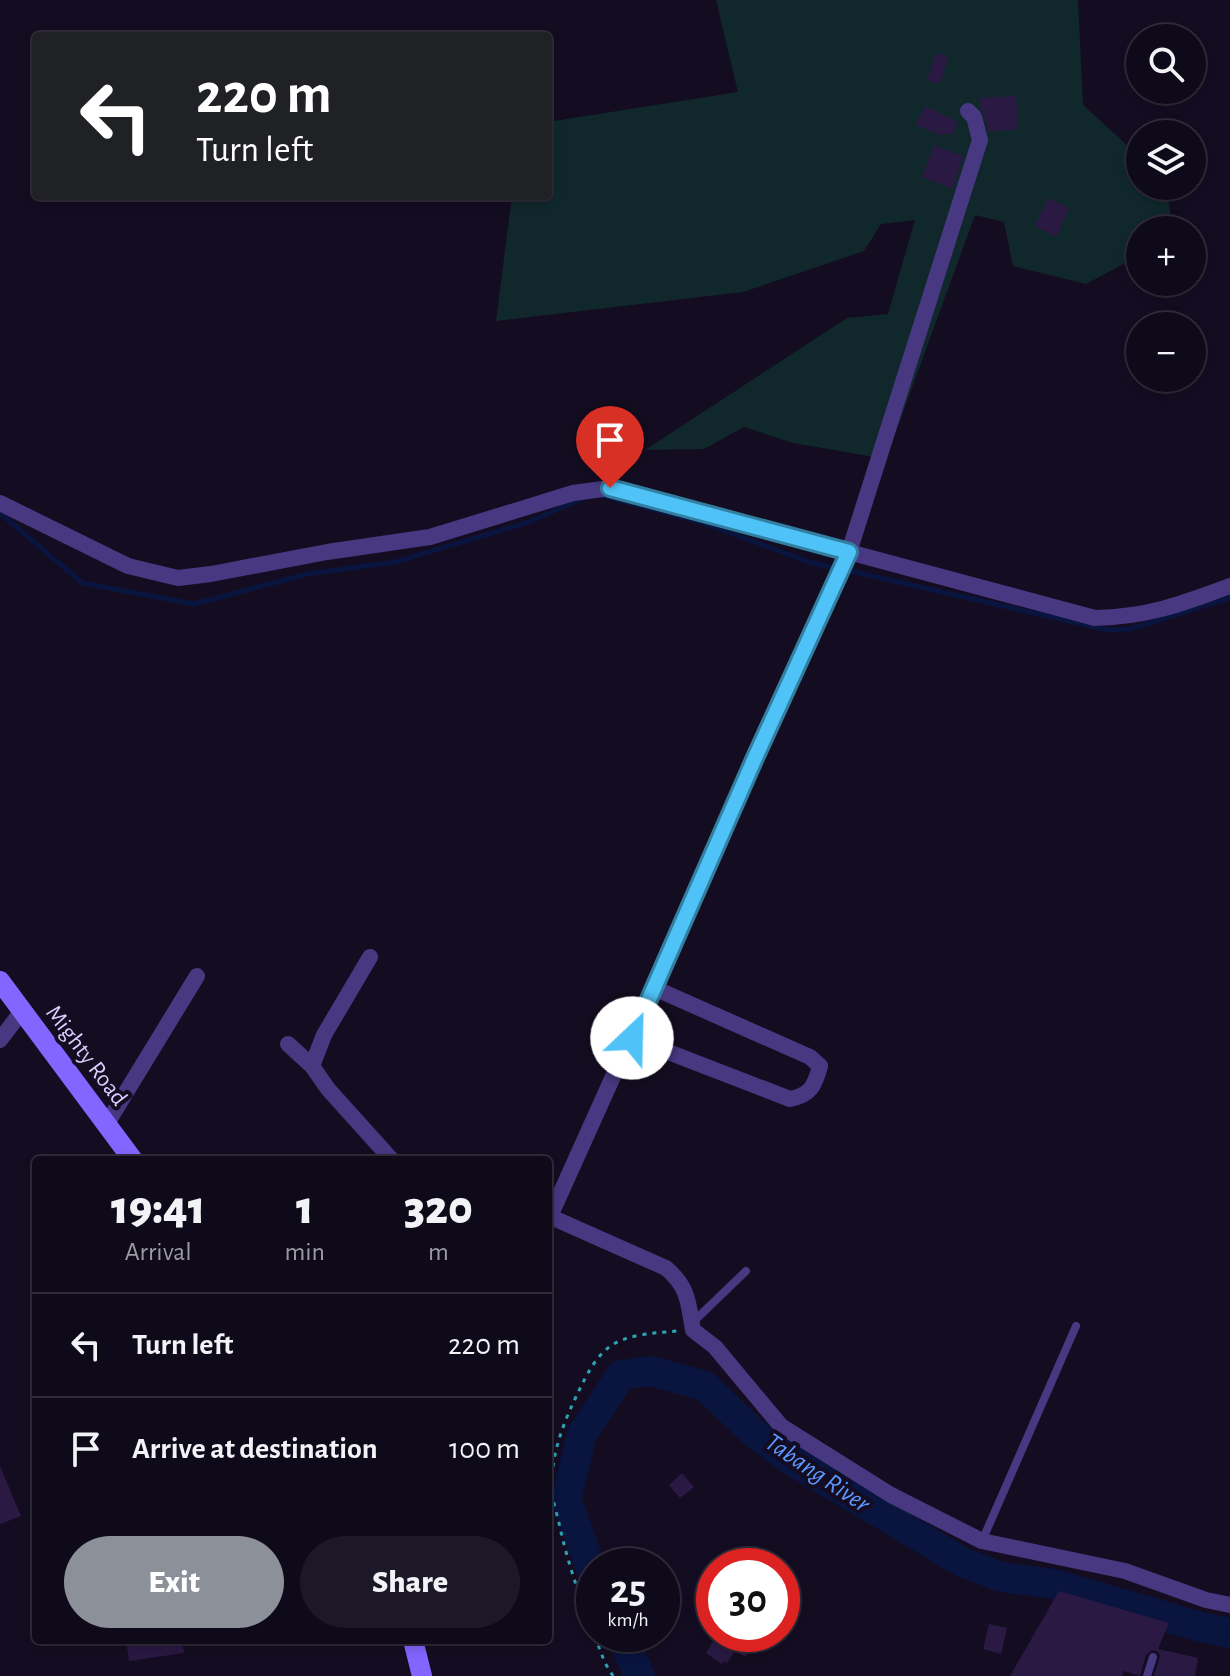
<!DOCTYPE html>
<meta charset="utf-8">
<style>
body{margin:0;font-family:"Alegreya Sans",sans-serif;background:#1d1827;color:#f1f3f6;height:100vh;display:flex;flex-direction:column;font-size:30px;white-space:nowrap}
*{box-sizing:border-box;margin:0}
p{font-size:26px;color:#9b9aa2}
.icon{flex:none;width:44px;height:44px;fill:none;stroke:currentColor;stroke-width:2;stroke-linecap:round;stroke-linejoin:round}
.map{position:relative;flex:1;overflow:hidden}
.sheet{position:absolute;left:32px;top:1156px;width:520px;height:488px;display:flex;flex-direction:column;background:#0f0a1a;border-radius:8px;box-shadow:0 4px 12px #0003,0 0 0 2px #2f2b39}
.sheet>*{flex:none}
.top-card{position:absolute;left:32px;top:32px;width:520px;height:168px;border-radius:8px;box-shadow:0 4px 12px #0003,0 0 0 2px #2f2b39;background:#202124;color:#fff;overflow:hidden}
.fabs{position:absolute;left:1126px;top:24px;display:grid;gap:16px}
.fabs a{display:grid;place-items:center;width:80px;height:80px;border-radius:50%;background:#0f0a1a;box-shadow:0 4px 12px #0003,0 0 0 2px #2f2b39;font-size:40px}
.speed{position:absolute;left:576px;top:1548px;display:flex;gap:16px;font-size:40px;font-weight:700;text-align:center}
.speed>*{display:grid;place-content:center;width:104px;height:104px;border-radius:50%;background:#0f0a1a;box-shadow:0 4px 12px #0003,0 0 0 2px #2f2b39;line-height:1}
.speed small{font-size:20px;font-weight:400}
.speed .limit{border:12px solid #d22;background:#fff;color:#111}
.pin{position:absolute;display:grid;place-items:center;width:68px;height:68px;color:#fff;margin:-82px -34px;border-radius:50% 50% 50% 0;rotate:-45deg;box-shadow:0 0 8px #0007}
.pin .icon{rotate:45deg}
.me{position:absolute;width:88px;margin:-44px;rotate:24deg;stroke-linejoin:round;filter:drop-shadow(0 0 6px #0008)}
.turn{display:flex;align-items:center;gap:28px;height:168px;padding:0 32px;font-size:36px}
.turn .icon{width:104px;height:104px;stroke-width:2.5}
.turn b{display:block;font-size:56px;line-height:68px}
.eta{display:flex;justify-content:space-evenly;align-items:center;height:136px;text-align:center}
.eta b{font-size:48px;font-weight:800;line-height:56px}
.cta{display:flex;gap:16px;margin-top:auto;padding:16px 32px}
.cta a{flex:1;height:92px;border-radius:48px;background:#8c9099;color:#fff;font-size:32px;font-weight:800;line-height:92px;text-align:center}
.cta a+a{background:#1d1827;color:#f1f3f6}
ul{padding:0;list-style:none}
li{display:flex;align-items:center;gap:24px;height:104px;padding:0 32px;border-top:2px solid #2f2b39}
li div{flex:1}
li b{display:block;font-size:30px}
li em{font-style:normal}
.map>svg:first-child{display:block}
.green{fill:#10282c}
.lines{fill:none;stroke-linecap:round;stroke-linejoin:round}
.stream{stroke:#09143f;stroke-width:5}
.river{stroke:#09143f;stroke-width:30}
.building{fill:#291943}
.path{stroke:#2da5b4;stroke-width:3;stroke-dasharray:4 6;stroke-linecap:butt}
.lane{stroke:#473881;stroke-width:8}
.street{stroke:#473881;stroke-width:16}
.secondary{stroke:#8365ff;stroke-width:20}
.route-casing{stroke:#337fa1;stroke-width:20}
.route{stroke:#4fc3f7;stroke-width:14}
.labels{text-anchor:middle;stroke-width:8;stroke-linejoin:round;paint-order:stroke}
.street-label{font-size:24px;fill:#dcceff;stroke:#140d22}
.water-label{font-size:26px;font-style:italic;fill:#5c98ff;stroke:#140d22}
</style>
<div class="map">
<svg width="1230" height="1676" viewBox="0 0 1230 1676">
<rect width="100%" height="100%" fill="#140d22"/>
<path class="green" d="M716,0H1078L1083,105L1140,157V186H1166L1173,230H1140V255L1086,284L1013,266L1004,222L975,215L886,459L793,443L744,427L704,449L645,450L847,318L888,314L915,220L881,224L864,251L743,292L496,321L512,196H548V122L738,92Z"/>
<g class="lines">
<path class="stream" d="M600,495L703,523L809,562L835,568
M0,513L82,583L194,604L307,574L395,562L529,522L583,498
M846,570L1108,630L1130,629L1230,598"/>
<path class="river" d="M594,1576L566,1499L582,1434L621,1375L651,1371L705,1386L753,1432L791,1460L964,1563L1001,1577L1054,1584L1197,1626L1230,1633
M620,1634L640,1676"/>
</g>
<path class="building" d="M936,53L948,57L940,84L927,80Z
M1016,96L1018,129L989,132L978,98Z
M925,106L958,122L952,134L939,135L916,125Z
M934,145L963,156L953,189L922,177Z
M1048,198L1069,208L1056,237L1035,226Z
M0,1466L21,1516L0,1524Z
M682,1473L694,1487L680,1498L669,1485Z
M1059,1591L1169,1623L1158,1649L1198,1658L1195,1676H1154L1160,1656L1158,1652L1152,1650L1146,1655L1140,1676L1124,1671L1122,1676H1010Z
M989,1624L1007,1628L1001,1654L983,1649Z
M717,1634H759L745,1657L735,1651L727,1663L724,1661L722,1664L706,1653Z
M126,1640H182L184,1653L129,1661Z"/>
<g class="lines">
<path class="path" d="M613,1676L605,1663C587,1616 569,1571 559,1523C556,1511 552,1499 552,1487C551,1457 562,1426 575,1399C602,1340 614,1336 677,1331"/>
<path class="lane" d="M692,1323L746,1271
M982,1541L1076,1326
M1147,1676L1153,1657"/>
<path class="street" d="M0,503L128,566L178,578L211,574L327,552L430,537L573,493L610,488L1095,618C1147,617 1182,604 1230,586
M370,957L324,1035L312,1066L328,1089L392,1160
M632,1038L790,1099C811,1095 815,1085 820,1066L810,1057L654,988
M0,1040L22,1011
M288,1044L312,1066
M106,1125L197,976
M551,1217L666,1268C689,1288 688,1302 693,1330L715,1347L781,1426L891,1495L982,1541L1125,1571L1206,1600L1230,1605
M548,1221L849,552L980,140L974,117L968,111"/>
<path class="secondary" d="M0,981L133,1160
M413,1640L422,1676"/>
</g>
<g class="lines">
<g class="route-casing">
<path id="route" d="M610,488L849,552L754,760L632,1038"/>
</g>
<use href="#route" class="route"/>
</g>
<g class="labels">
<g class="street-label">
<text transform="translate(87 1055) rotate(53)" y="8">Mighty Road</text>
</g>
<g class="water-label">
<text transform="translate(818 1472) rotate(34)" y="9">Tabang River</text>
</g>
</g>
</svg>
<div class="fabs">
<a><svg class="icon" aria-label="search" viewBox="0 0 24 24"><circle cx="10" cy="10" r="6"/><path d="M15 15l6 6"/></svg></a>
<a><svg class="icon" aria-label="layers" viewBox="0 0 24 24"><path d="M12 4l9 5-9 5-9-5zM3 14l9 5 9-5"/></svg></a>
<a>+</a>
<a>−</a>
</div>
<div class="speed"><div>25<small>km/h</small></div><div class="limit">30</div></div>
<div class="pin" style="left:610px;top:488px;background:#d93025"><svg class="icon" aria-label="arrive" viewBox="0 0 24 24"><path d="M6 21V4h12l-3 4 3 4H6"/></svg></div>
<svg class="me" style="left:632px;top:1038px" viewBox="-20 -20 40 40"><circle r="19" fill="#fff"/><path d="M0-13L10 11 0 6-10 11z" fill="#4fc3f7"/></svg>
<div class="top-card">
<div class="turn"><svg class="icon" aria-label="left" viewBox="0 0 24 24"><path d="M17 20v-9H6M10 6l-5 5 5 5"/></svg><div><b>220 m</b>Turn left</div></div>
</div>
<section class="sheet">
<div class="eta">
<div><b>19:41</b><p>Arrival</p></div>
<div><b>1</b><p>min</p></div>
<div><b>320</b><p>m</p></div>
</div>
<ul>
<li><svg class="icon" aria-label="left" viewBox="0 0 24 24"><path d="M17 20v-9H6M10 6l-5 5 5 5"/></svg><div><b>Turn left</b></div><em>220 m</em></li>
<li><svg class="icon" aria-label="arrive" viewBox="0 0 24 24"><path d="M6 21V4h12l-3 4 3 4H6"/></svg><div><b>Arrive at destination</b></div><em>100 m</em></li>
</ul>
<div class="cta"><a>Exit</a><a>Share</a></div>
</section>
</div>
